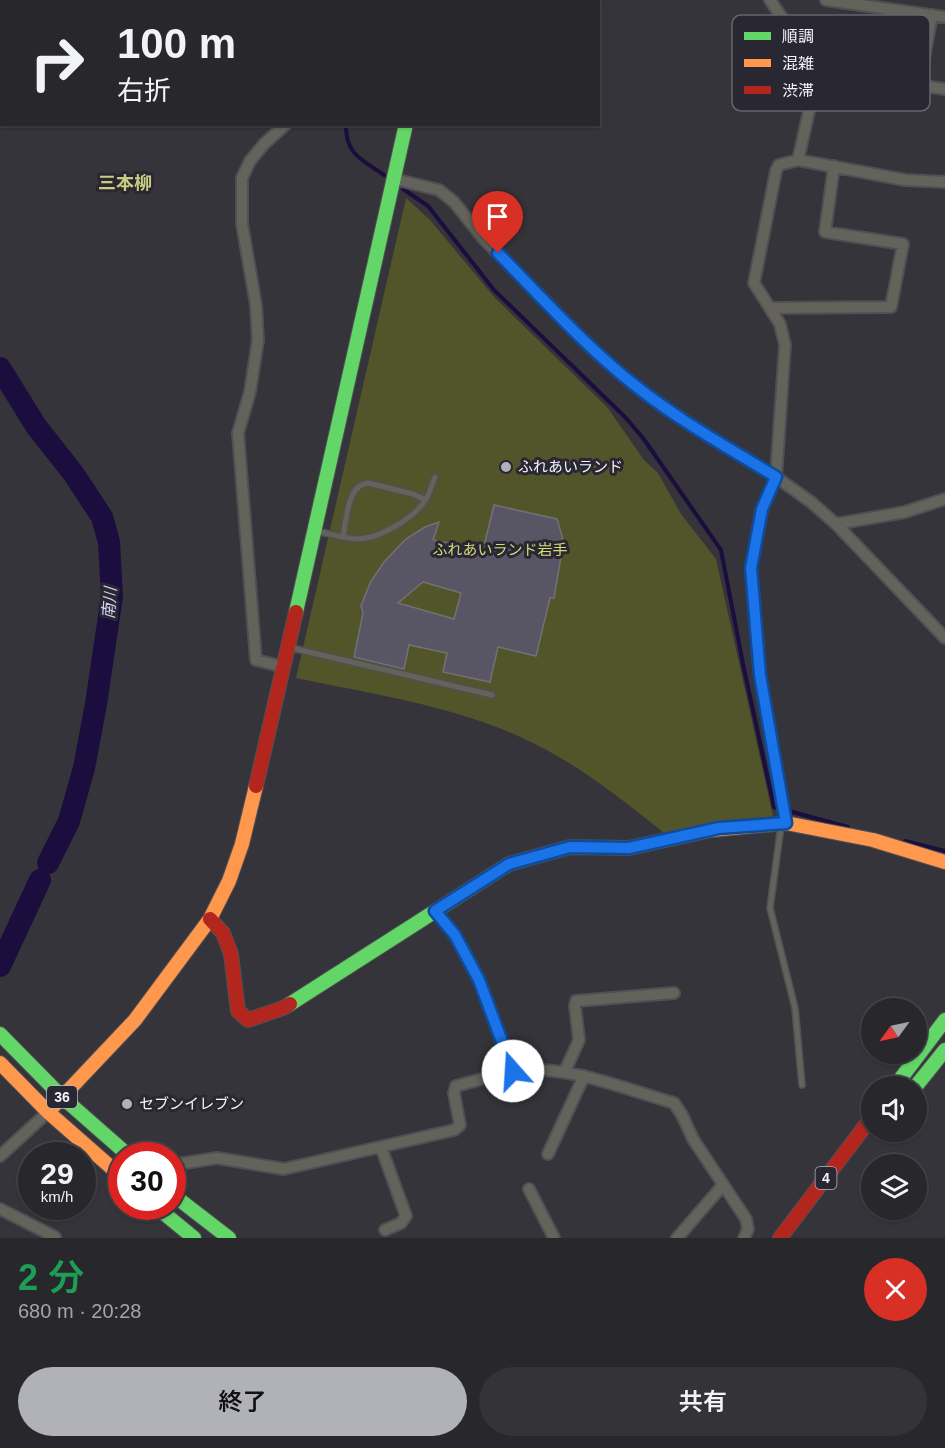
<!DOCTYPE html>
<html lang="ja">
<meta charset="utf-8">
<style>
body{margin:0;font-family:Helvetica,"Noto Sans JP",sans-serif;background:#333338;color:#f1f3f6;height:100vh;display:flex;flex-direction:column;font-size:22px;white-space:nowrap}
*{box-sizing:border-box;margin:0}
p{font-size:20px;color:#a4a5a9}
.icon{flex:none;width:33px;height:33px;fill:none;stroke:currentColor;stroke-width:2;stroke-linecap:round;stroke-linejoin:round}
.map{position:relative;height:1238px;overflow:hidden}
.sheet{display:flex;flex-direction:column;background:#27272c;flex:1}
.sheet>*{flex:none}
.hud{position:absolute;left:0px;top:0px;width:600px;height:126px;box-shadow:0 2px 4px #0004,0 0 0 2px #434448;background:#27272c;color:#f1f3f6;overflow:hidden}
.needle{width:39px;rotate:237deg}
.buttons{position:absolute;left:861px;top:998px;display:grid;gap:12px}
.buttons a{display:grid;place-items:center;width:66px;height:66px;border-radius:50%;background:#27272c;box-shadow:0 2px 4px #0004,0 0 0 2px #434448;font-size:30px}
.speed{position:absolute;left:18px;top:1142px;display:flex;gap:12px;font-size:30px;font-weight:700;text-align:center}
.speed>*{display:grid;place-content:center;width:78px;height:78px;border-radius:50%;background:#27272c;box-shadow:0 2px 4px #0004,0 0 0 2px #434448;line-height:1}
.speed small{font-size:15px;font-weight:400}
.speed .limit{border:9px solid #d22;background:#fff;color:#111}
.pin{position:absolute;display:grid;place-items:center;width:51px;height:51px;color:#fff;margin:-62px -26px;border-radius:50% 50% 50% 0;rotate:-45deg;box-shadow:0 0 6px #0007}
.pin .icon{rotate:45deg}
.me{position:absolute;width:66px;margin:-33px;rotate:341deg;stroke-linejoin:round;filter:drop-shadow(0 0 4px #0008)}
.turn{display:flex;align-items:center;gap:21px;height:126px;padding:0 18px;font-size:27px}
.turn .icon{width:78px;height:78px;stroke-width:2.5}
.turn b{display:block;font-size:42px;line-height:51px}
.round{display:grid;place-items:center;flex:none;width:63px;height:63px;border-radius:32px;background:#333338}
.summary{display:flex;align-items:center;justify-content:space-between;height:102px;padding:0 18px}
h1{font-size:36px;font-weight:600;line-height:45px;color:#1e9e55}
.button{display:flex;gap:12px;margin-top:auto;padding:12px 18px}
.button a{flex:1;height:69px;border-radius:36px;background:#b1b1b8;color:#111;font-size:24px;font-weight:600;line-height:69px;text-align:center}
.button a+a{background:#333338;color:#f1f3f6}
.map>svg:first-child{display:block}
.green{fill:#52552a}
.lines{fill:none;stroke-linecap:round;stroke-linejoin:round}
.stream{stroke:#1b0d3d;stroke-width:4}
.river{stroke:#1b0d3d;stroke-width:22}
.building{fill:#585664;stroke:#717176;stroke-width:1.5;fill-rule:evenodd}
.lane-casing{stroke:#505054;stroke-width:8}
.street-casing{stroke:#505054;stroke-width:14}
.fast-casing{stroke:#505054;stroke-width:16}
.slow-casing{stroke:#505054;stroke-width:16}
.jam-casing{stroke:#505054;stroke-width:16}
.lane{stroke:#63635c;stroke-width:5}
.street{stroke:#63635c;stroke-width:10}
.fast{stroke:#63d668;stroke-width:14}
.slow{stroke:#ff974d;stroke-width:14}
.jam{stroke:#b3261e;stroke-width:14}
.route-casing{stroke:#114b97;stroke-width:15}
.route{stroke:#1a73e8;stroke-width:10}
.poi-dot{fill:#b1b1b8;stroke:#282732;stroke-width:2}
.labels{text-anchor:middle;stroke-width:6;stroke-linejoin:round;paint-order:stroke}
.shield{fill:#282732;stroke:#b7b6bf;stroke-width:1.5}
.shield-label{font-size:14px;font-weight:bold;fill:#f4f4fc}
.poi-label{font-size:15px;fill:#f4f4fc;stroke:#282732;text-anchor:start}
.park-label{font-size:15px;fill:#d4db7a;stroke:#282732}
.water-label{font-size:16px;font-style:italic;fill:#d5d3f6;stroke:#282732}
.quarter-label{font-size:18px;font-weight:bold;fill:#c8ce81;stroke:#282732}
.key{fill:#282732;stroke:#65646f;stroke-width:1.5}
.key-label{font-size:16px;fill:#f4f4fc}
</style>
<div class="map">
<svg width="945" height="1238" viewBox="0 0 945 1238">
<rect width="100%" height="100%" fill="#34343a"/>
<path class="green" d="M406,198L430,220L495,298L607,407L644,460L658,473L681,514L716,559L773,816L664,833C623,800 584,769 537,745C463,707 377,695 296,678Z"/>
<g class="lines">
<path class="stream" d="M325,2V0
M346,124C345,155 363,160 384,175
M403,189L428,206L494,290L625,417L643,438L721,550L743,664L774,807L848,827
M905,841L945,851"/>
<path class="river" d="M0,368L36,426L73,473L102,517L109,542L112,596L96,704L84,768L69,821L48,863
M0,966L40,880"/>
</g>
<path class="building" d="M494,505L557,519L562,536L563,545L554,598H550L536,656L498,647L490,682L443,672L447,653L409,645L404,669L354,657L363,613L361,606L370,583L384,562L406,539L425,527L439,522L433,540L483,550ZM423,582L461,593L454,619L398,603Z"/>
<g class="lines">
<g class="lane-casing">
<path id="lane" d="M317,531C330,534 345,539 359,539C380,538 415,518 426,499C430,493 432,484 435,477
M343,536C347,519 347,485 368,483L413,494L426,500
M292,648L492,695
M781,826L770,908L795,1008L802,1085"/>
</g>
<g class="street-casing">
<path id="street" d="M770,0L818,71L798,160
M826,0L945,17
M334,2V0
M818,71L945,89
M919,85L932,15
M394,179L439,190L454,202L482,237L595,352L638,388L686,422L776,477L811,502L836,524L945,638
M770,308L891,307L903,244L825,232L834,166
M836,524L905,512L945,499
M284,667L256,660L238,433L250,392L258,340L256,305L242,224V178L250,161L264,144L286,124
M786,823L760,675L751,568L762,509L776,477L785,345L780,324L754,283L776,171L779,165L798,160L905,180L945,182
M435,911L455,935L479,979L512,1071C567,1064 622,1088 674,1103L682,1115L693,1139L746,1219L748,1229L744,1238
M565,1071L579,1040L575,1006L576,1001L674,993
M381,1147L406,1216L401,1223L385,1230
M548,1154L584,1076
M0,1156L48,1112
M172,1165L217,1158L284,1169L454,1130L460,1125L454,1093L456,1086L512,1071
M529,1189L554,1238
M0,1209L55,1237
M677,1238L723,1185"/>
</g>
<g class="fast-casing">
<path id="fast" d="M434,0V2
M296,612L406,124
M290,1004L509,864L570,847L629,848L711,830
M0,1034L62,1097L128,1155
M895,1086L945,1020
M916,1086L945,1050
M172,1194L229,1238
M155,1206L194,1238"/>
</g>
<g class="slow-casing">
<path id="slow" d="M711,830L786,823L873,840L945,862
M0,1063L48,1112L122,1177
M48,1112L135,1020L210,919L229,881L242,844L256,786"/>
</g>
<g class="jam-casing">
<path id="jam" d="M256,786L296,612
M210,919L223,933L231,954L238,1011L248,1020L283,1008L290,1004
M780,1238L872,1117"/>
</g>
<use href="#lane" class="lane"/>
<use href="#street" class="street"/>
<use href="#fast" class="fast"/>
<use href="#slow" class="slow"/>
<use href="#jam" class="jam"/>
</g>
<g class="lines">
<g class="route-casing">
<path id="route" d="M498,253C543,299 586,347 637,387C680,421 729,448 776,477L762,509L751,568L760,675L786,823L719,828L629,848L570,847L509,864L435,911L455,935L479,980L513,1071"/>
</g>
<use href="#route" class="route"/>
</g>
<g class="poi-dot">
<circle cx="506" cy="467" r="6"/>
<circle cx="127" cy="1104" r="6"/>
</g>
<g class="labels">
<g class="shield">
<rect x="47" y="1086" width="30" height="22" rx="4.5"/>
<rect x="815.5" y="1167" width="21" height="22" rx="4.5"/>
</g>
<g class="shield-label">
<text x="62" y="1102">36</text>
<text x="826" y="1183">4</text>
</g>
<g class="poi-label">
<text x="518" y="472">ふれあいランド</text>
<text x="139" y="1109">セブンイレブン</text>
</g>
<g class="park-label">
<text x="500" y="555">ふれあいランド岩手</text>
</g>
<g class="water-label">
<text transform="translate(109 603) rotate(-86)" y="6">南川</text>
</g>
<g class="quarter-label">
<text x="125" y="189">三本柳</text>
</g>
</g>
<rect x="732" y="15" width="198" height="96" rx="9" class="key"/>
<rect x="744" y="32" width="27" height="8" fill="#63d668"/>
<rect x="744" y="59" width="27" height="8" fill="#ff974d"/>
<rect x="744" y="86" width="27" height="8" fill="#b3261e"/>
<g class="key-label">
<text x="782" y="42">順調</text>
<text x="782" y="69">混雑</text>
<text x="782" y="96">渋滞</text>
</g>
</svg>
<div class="buttons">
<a><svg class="needle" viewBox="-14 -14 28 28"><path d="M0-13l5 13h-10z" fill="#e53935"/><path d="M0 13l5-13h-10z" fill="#a4a5a9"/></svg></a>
<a><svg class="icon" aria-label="sound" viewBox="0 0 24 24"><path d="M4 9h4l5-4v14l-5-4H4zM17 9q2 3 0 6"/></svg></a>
<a><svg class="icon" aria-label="layers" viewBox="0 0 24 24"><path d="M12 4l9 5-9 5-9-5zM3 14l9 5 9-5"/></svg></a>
</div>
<div class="speed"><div>29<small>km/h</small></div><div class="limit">30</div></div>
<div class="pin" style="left:498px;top:253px;background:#d93025"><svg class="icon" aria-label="arrive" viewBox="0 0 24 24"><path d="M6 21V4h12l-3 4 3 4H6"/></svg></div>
<svg class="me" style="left:513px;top:1071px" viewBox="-20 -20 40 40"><circle r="19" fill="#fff"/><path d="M0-13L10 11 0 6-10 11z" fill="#1a73e8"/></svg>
<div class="hud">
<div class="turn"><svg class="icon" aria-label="right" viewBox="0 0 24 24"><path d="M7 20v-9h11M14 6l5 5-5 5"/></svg><div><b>100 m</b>右折</div></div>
</div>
</div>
<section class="sheet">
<div class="summary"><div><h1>2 分</h1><p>680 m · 20:28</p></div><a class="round" style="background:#d93025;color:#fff"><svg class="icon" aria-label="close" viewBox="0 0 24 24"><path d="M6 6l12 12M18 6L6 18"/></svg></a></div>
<div class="button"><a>終了</a><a>共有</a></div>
</section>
